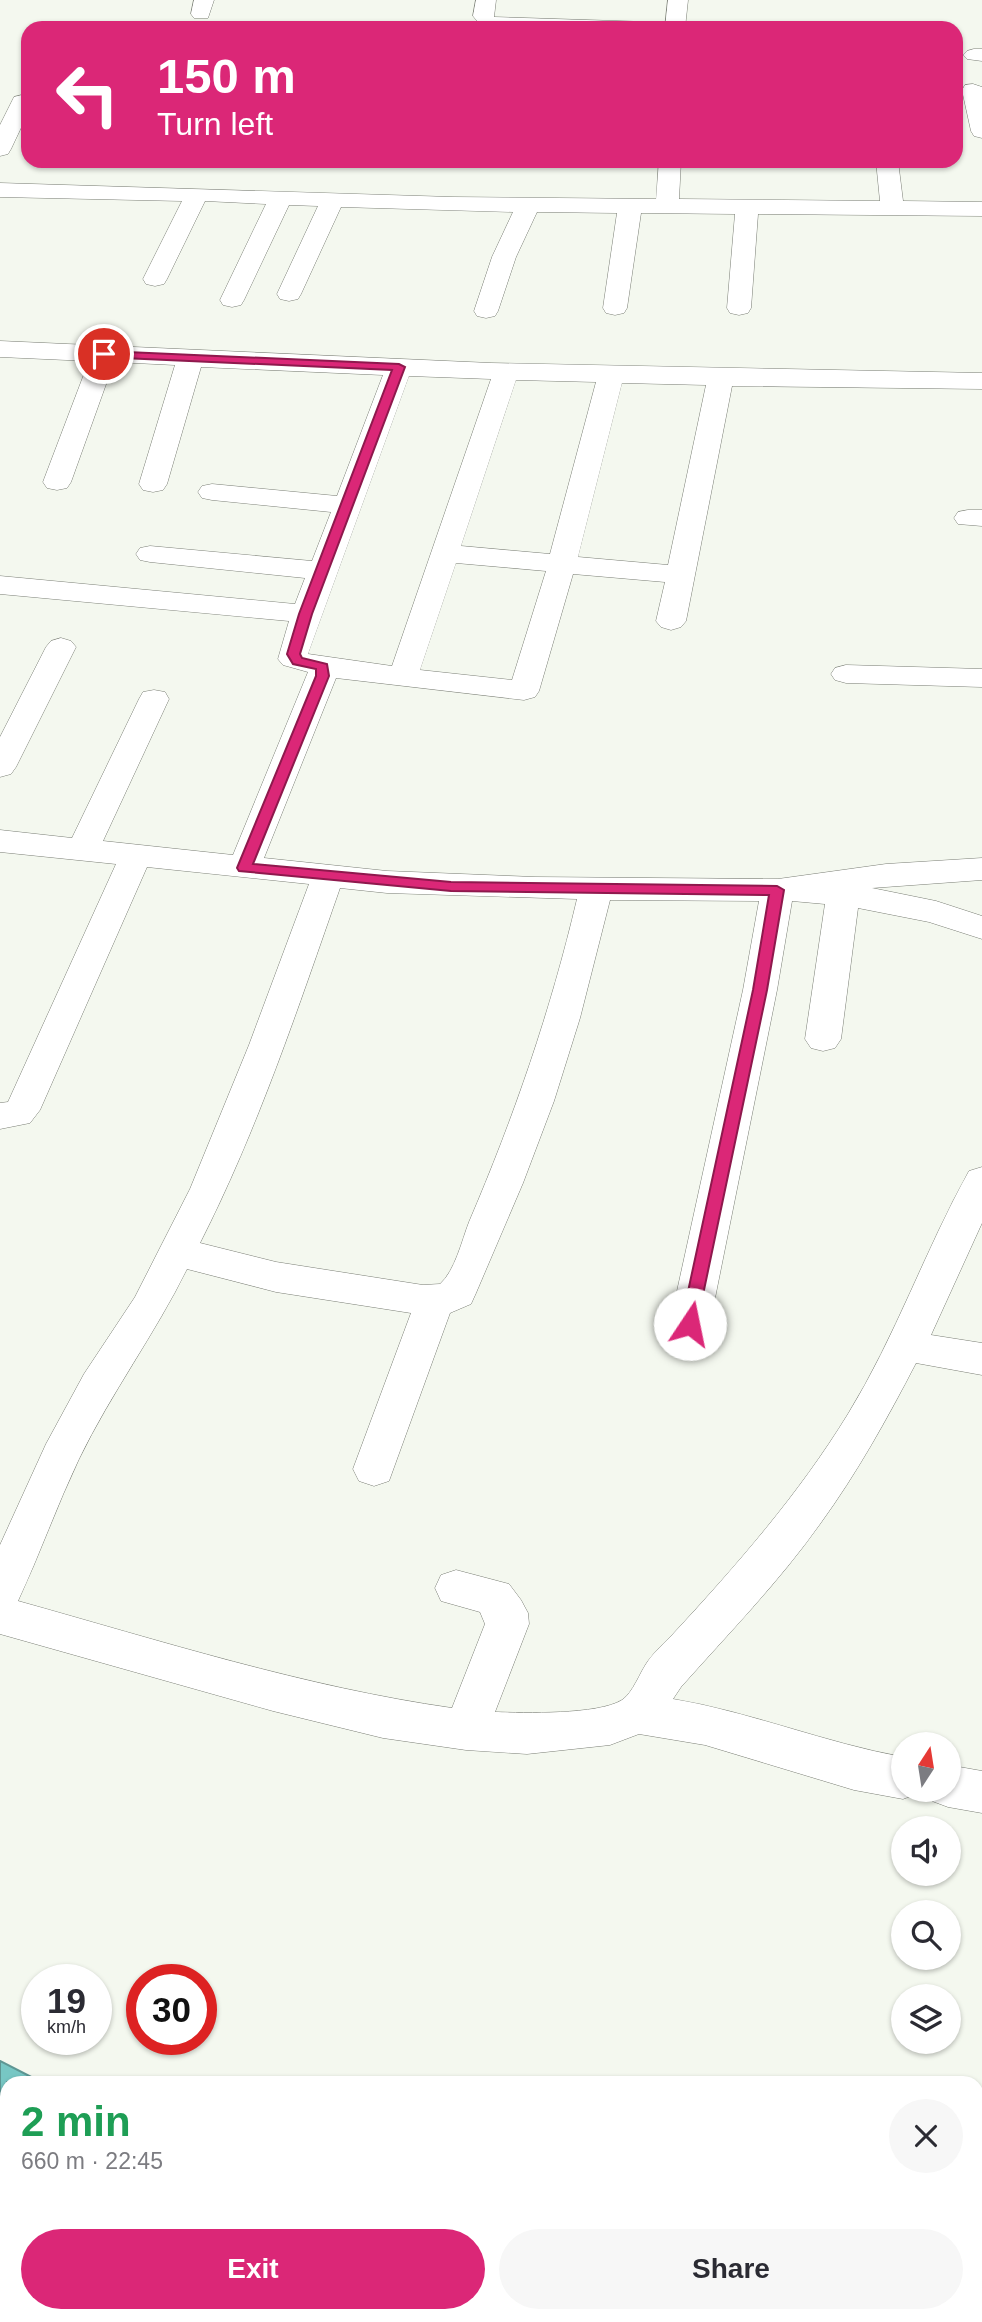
<!DOCTYPE html>
<meta charset="utf-8">
<style>
body{margin:0;font-family:Arial,sans-serif;background:#f7f7f7;color:#2b2b33;height:100vh;display:flex;flex-direction:column;font-size:26px;white-space:nowrap}
*{box-sizing:border-box;margin:0}
p{font-size:23px;color:#7c7c81}
.icon{flex:none;width:38px;height:38px;fill:none;stroke:currentColor;stroke-width:2;stroke-linecap:round;stroke-linejoin:round}
.map{position:relative;flex:1;overflow:hidden}
.details{position:absolute;left:0px;top:2076px;width:984px;height:247px;display:flex;flex-direction:column;background:#fff;border-radius:21px 21px 0 0;box-shadow:0 2px 5px #0004}
.details>*{flex:none}
.banner{position:absolute;left:21px;top:21px;width:942px;height:147px;border-radius:21px;box-shadow:0 2px 5px #0004;background:#db2777;color:#fff;overflow:hidden}
.needle{width:46px;rotate:12deg}
.controls{position:absolute;left:891px;top:1732px;display:grid;gap:14px}
.controls a{display:grid;place-items:center;width:70px;height:70px;border-radius:50%;background:#fff;box-shadow:0 2px 5px #0004;font-size:35px}
.speed{position:absolute;left:21px;top:1964px;display:flex;gap:14px;font-size:35px;font-weight:700;text-align:center}
.speed>*{display:grid;place-content:center;width:91px;height:91px;border-radius:50%;background:#fff;box-shadow:0 2px 5px #0004;line-height:1}
.speed small{font-size:18px;font-weight:400}
.speed .limit{border:10px solid #d22;background:#fff;color:#111}
.pin{position:absolute;display:grid;place-items:center;width:60px;height:60px;color:#fff;margin:-30px;border:4px solid #fff;border-radius:50%;box-shadow:0 2px 7px #0007}
.me{position:absolute;width:77px;margin:-38px;rotate:11deg;stroke-linejoin:round;filter:drop-shadow(0 0 5px #0008)}
.turn{display:flex;align-items:center;gap:24px;height:147px;padding:0 21px;font-size:32px}
.turn .icon{width:91px;height:91px;stroke-width:2.5}
.turn b{display:block;font-size:49px;line-height:60px}
.round{display:grid;place-items:center;flex:none;width:74px;height:74px;border-radius:37px;background:#f7f7f7}
.summary{display:flex;align-items:center;justify-content:space-between;height:119px;padding:0 21px}
h1{font-size:42px;font-weight:800;line-height:52px;color:#1e9e55}
.button{display:flex;gap:14px;margin-top:auto;padding:14px 21px}
.button a{flex:1;height:80px;border-radius:42px;background:#db2777;color:#fff;font-size:28px;font-weight:800;line-height:80px;text-align:center}
.button a+a{background:#f7f7f7;color:#2b2b33}
.map>svg:first-child{display:block}
.water{fill:#77c7c4;stroke:#5e9693;stroke-width:2}
.lines{fill:none;stroke-linecap:round;stroke-linejoin:round}
.minor-casing{stroke:#7a7e75;stroke-width:1}
.minor{fill:#fff;fill-rule:evenodd}
.route{fill:#db2777;stroke:#8e194d;stroke-width:2}
</style>
<div class="map">
<svg width="982" height="2322" viewBox="0 0 982 2322">
<rect width="100%" height="100%" fill="#f4f8ef"/>
<path class="water" d="M0,2061L41,2082H7V2315H976L977,2277L982,2278V2322H0Z"/>
<g class="lines">
<g class="minor-casing">
<path id="minor" d="M194,0H214L208,18H194L191,14Z
M476,0H496L494,17L649,22L656,24L659,28H483L473,16Z
M668,0H688L685,28H665Z
M974,49H982V61L967,59L963,55L967,51Z
M973,84L982,87V138L974,136L971,131L962,90L965,85Z
M22,95L28,97V113L11,149L8,154L0,156V125L14,97Z
M659,161H681L679,199L880,201L876,161H898L903,201L982,202V216L758,214L751,308L748,313L739,315L730,313L727,308L735,214L641,213L627,308L624,313L615,315L606,313L603,308L617,213L537,212L516,257L498,311L495,316L486,318L477,316L474,311L492,257L513,212L341,207L301,294L298,299L289,301L280,299L277,294L318,206L289,205L244,300L241,305L232,307L223,305L220,300L266,204L205,201L167,279L164,284L155,286L146,284L143,279L182,201L0,197V183L452,197L656,199Z
M0,341L491,363L982,373V389L732,386L686,621L681,627L671,630L661,627L656,621L665,582L573,574L539,691L535,697L524,700L336,678L264,858L387,871L535,877L778,879L886,864L982,858V880L872,888L936,901L982,916V939L929,922L858,908L841,1039L835,1048L823,1051L811,1048L805,1039L825,904L792,901L777,990L710,1323L704,1334L690,1338L676,1334L670,1323L743,990L759,901L610,900L580,1018L554,1101L523,1183L476,1293L471,1304L450,1313L389,1481L374,1486L359,1481L353,1469L411,1313L276,1292L187,1269C155,1334 111,1393 79,1459C57,1505 40,1554 18,1601C161,1641 305,1687 452,1708L485,1624L480,1612L441,1601L435,1588L441,1575L456,1570L509,1584L521,1600L528,1613L529,1624L495,1712C524,1713 598,1715 622,1700C633,1693 640,1672 648,1661C655,1651 665,1643 673,1634C737,1565 799,1494 848,1414C896,1336 925,1250 969,1171L982,1167V1223L931,1335L982,1343V1375L916,1363C887,1419 857,1473 820,1524C779,1582 728,1634 681,1687L673,1699C751,1712 825,1743 903,1757V1790H920L919,1793L903,1799L854,1790L705,1745L639,1734L610,1745L527,1754L466,1750L383,1738L273,1711L0,1634V1545L46,1444L84,1374L135,1297L190,1189L249,1045L309,884L147,867L40,1110L30,1123L0,1129V1103L8,1102L116,864L0,852V830L72,838L139,699L143,692L154,690L165,692L169,699L103,841L233,855L308,672L283,665L278,659L289,621L0,594V576L295,604L305,578L150,562L140,560L136,554L140,548L150,546L312,561L331,512L212,500L202,498L198,492L202,486L212,484L337,496L383,375L201,367L167,484L163,490L153,492L143,490L139,484L175,365L114,362L71,482L67,488L57,490L47,488L43,482L89,361L0,357ZM409,376L491,379L392,666L308,654ZM516,380L596,382L550,554L461,546ZM622,383L706,385L668,565L578,557ZM456,563L546,571L512,680L420,670ZM340,888L387,893L577,899C551,1010 514,1117 469,1222C462,1240 455,1271 440,1284L423,1285L276,1262L200,1243C258,1129 298,1008 340,888Z
M968,510H982V526L958,524L954,518L958,512Z
M61,638L71,641L76,647L16,767L11,774L0,777V737L46,647L51,641Z
M846,665L982,669V687L846,683L835,680L831,674L835,668Z
M948,1765L982,1771V1813L948,1807L932,1801L927,1790H948Z"/>
</g>
<use href="#minor" class="minor"/>
</g>
<path class="route" d="M104,351L399,364L405,367L312,614L300,654L302,658L327,664L329,676L253,864L451,882L777,886L784,890L767,990L696,1328H684L681,1324L753,990L769,895L451,891L239,871L237,868L316,676V669L293,664L287,654L299,614L392,370L100,357L98,354Z"/>
</svg>
<div class="controls">
<a><svg class="needle" viewBox="-14 -14 28 28"><path d="M0-13l5 13h-10z" fill="#e53935"/><path d="M0 13l5-13h-10z" fill="#7c7c81"/></svg></a>
<a><svg class="icon" aria-label="sound" viewBox="0 0 24 24"><path d="M4 9h4l5-4v14l-5-4H4zM17 9q2 3 0 6"/></svg></a>
<a><svg class="icon" aria-label="search" viewBox="0 0 24 24"><circle cx="10" cy="10" r="6"/><path d="M15 15l6 6"/></svg></a>
<a><svg class="icon" aria-label="layers" viewBox="0 0 24 24"><path d="M12 4l9 5-9 5-9-5zM3 14l9 5 9-5"/></svg></a>
</div>
<div class="speed"><div>19<small>km/h</small></div><div class="limit">30</div></div>
<div class="pin" style="left:104px;top:354px;background:#d93025"><svg class="icon" aria-label="arrive" viewBox="0 0 24 24"><path d="M6 21V4h12l-3 4 3 4H6"/></svg></div>
<svg class="me" style="left:690px;top:1324px" viewBox="-20 -20 40 40"><circle r="19" fill="#fff"/><path d="M0-13L10 11 0 6-10 11z" fill="#db2777"/></svg>
<div class="banner">
<div class="turn"><svg class="icon" aria-label="left" viewBox="0 0 24 24"><path d="M17 20v-9H6M10 6l-5 5 5 5"/></svg><div><b>150 m</b>Turn left</div></div>
</div>
<section class="details">
<div class="summary"><div><h1>2 min</h1><p>660 m · 22:45</p></div><a class="round"><svg class="icon" aria-label="close" viewBox="0 0 24 24"><path d="M6 6l12 12M18 6L6 18"/></svg></a></div>
<div class="button"><a>Exit</a><a>Share</a></div>
</section>
</div>
